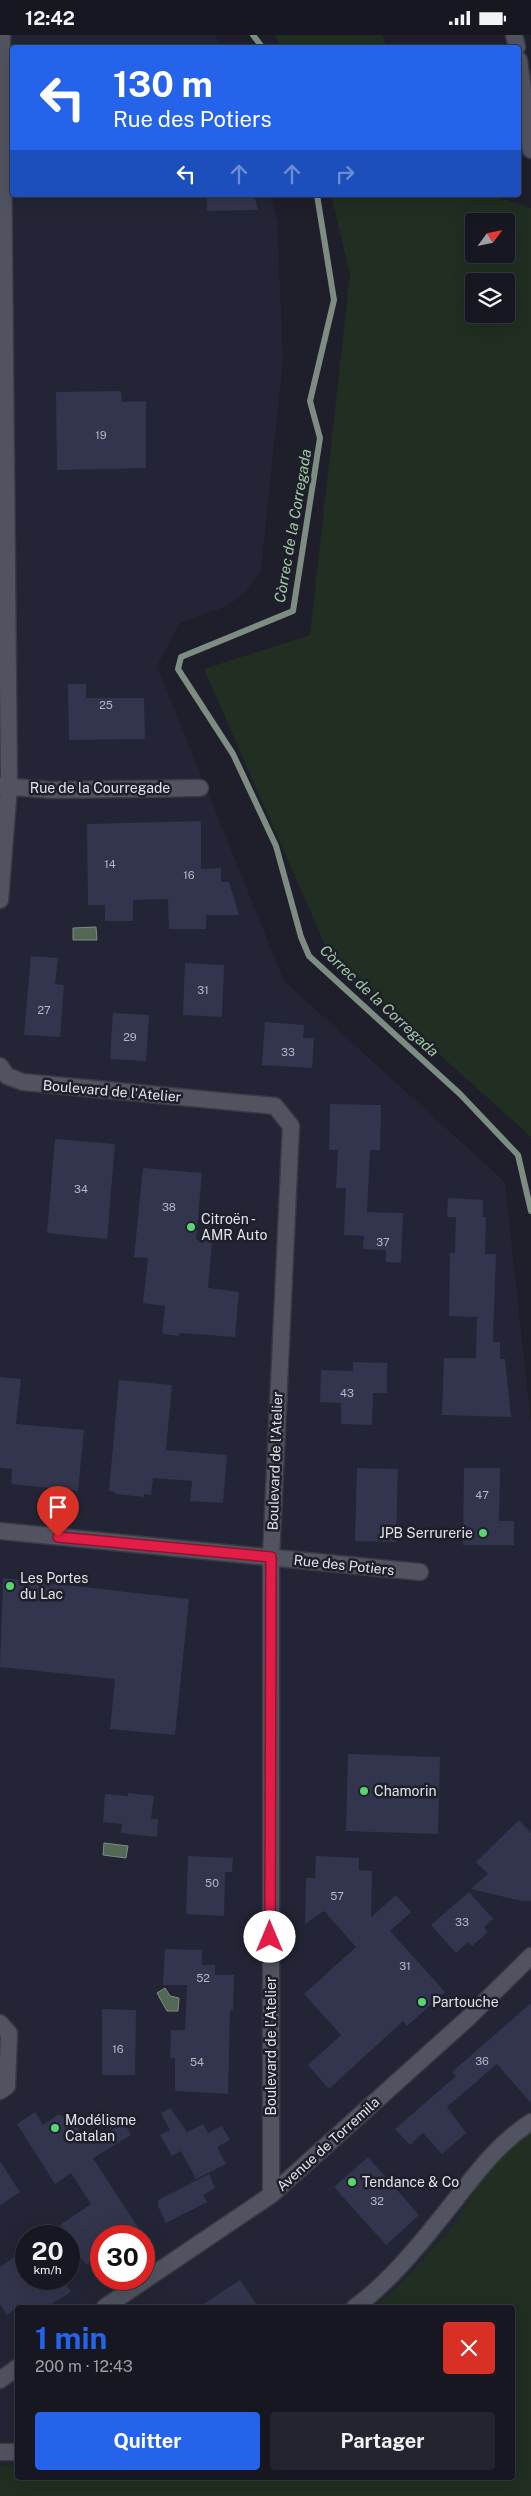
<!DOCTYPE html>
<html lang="fr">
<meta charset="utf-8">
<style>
body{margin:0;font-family:"Public Sans",sans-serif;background:#23242d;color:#f1f3f6;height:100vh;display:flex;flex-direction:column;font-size:19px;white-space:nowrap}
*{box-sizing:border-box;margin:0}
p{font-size:16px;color:#9e9fa5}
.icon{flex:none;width:28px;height:28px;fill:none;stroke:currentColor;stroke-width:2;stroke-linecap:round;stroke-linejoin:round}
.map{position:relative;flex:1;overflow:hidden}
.side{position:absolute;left:15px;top:2270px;width:500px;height:175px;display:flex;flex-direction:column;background:#161720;border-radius:5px;box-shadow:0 5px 20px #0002,0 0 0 1px #35363e}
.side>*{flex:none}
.banner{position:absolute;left:10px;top:10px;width:511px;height:152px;border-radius:5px;box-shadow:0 5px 20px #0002,0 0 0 1px #35363e;background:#2563eb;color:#fff;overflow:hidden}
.needle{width:32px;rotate:57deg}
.buttons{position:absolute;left:465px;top:178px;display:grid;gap:10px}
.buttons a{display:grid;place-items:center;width:50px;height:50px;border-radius:5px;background:#161720;box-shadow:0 5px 20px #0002,0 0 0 1px #35363e;font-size:25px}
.speed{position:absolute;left:15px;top:2190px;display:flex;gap:10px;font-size:25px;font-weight:700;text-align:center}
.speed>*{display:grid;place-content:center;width:65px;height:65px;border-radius:50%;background:#161720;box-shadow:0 5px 20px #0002,0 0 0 1px #35363e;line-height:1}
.speed small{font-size:12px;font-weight:400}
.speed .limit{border:8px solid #d22;background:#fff;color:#111}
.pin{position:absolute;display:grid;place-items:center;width:42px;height:42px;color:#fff;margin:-51px -21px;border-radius:50% 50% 50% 0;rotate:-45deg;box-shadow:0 0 5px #0007}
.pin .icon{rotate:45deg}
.me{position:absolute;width:55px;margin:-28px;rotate:0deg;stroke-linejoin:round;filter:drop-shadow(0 0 4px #0008)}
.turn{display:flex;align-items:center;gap:18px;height:105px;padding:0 20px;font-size:22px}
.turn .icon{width:65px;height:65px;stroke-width:2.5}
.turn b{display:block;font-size:35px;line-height:42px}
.lanes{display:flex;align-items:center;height:48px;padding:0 20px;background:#0003;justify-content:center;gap:25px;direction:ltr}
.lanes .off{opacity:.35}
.round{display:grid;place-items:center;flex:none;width:52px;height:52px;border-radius:5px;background:#23242d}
.head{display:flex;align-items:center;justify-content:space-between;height:85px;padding:0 20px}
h1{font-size:30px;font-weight:700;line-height:38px;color:#2563eb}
.action{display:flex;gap:10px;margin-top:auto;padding:10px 20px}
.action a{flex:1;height:58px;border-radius:5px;background:#2563eb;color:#fff;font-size:20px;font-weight:700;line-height:58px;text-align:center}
.action a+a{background:#23242d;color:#f1f3f6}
.status{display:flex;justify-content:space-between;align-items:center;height:35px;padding:0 25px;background:#161720;direction:ltr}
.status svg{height:14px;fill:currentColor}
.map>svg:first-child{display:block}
.built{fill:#232536;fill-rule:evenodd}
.green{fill:#202f22;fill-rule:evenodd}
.water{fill:#526854;stroke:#7d8d81}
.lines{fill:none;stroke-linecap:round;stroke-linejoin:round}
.stream{stroke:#7d8d81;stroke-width:6}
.building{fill:#32354d}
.minor-casing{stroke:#383942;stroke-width:19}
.minor{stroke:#515360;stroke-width:16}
.route-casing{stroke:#92132f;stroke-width:12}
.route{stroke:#e11d48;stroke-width:9}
.poi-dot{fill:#58d570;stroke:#1e1f2a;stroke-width:2}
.labels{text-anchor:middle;stroke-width:5;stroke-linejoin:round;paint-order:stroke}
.number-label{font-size:11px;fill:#b5b7c3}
.street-label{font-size:14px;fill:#e1e2ea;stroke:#1e1f2a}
.poi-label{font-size:14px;fill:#e1e2ea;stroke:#1e1f2a;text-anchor:start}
.water-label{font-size:15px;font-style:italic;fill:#a0cba4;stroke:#1e1f2a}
</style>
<div class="status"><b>12:42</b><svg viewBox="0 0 49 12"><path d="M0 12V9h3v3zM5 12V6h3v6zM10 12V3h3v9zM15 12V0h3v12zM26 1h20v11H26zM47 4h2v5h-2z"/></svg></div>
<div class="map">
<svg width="531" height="2461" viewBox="0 0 531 2461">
<rect width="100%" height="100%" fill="#1e1f2a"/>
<path class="built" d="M0,0H215L221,12H12V160H270L277,185L283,324L261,535L245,558L227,571L180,588L157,631L284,946L505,1147L531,1389V2097L492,2128L451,2193L393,2257L372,2272H18L17,2429L0,2431ZM26,2201H69V2244H26ZM101,2201H144V2244H101Z"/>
<path class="green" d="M275,0H382L387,12H281Z
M331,160H490L531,173V1102L330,921L204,634L310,600L350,239ZM474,186H506V219H474ZM474,246H506V279H474Z
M531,2097V2461H0V2431L17,2429L18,2442H512V2272H372L393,2257L451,2193L492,2128Z"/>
<path class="water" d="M96,892L97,905H73V893Z
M104,1808L128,1811L126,1823L103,1820Z
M165,1953L170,1961L179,1963L178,1976H167L157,1958Z"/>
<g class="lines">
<path class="stream" d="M253,0L262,12
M317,160L334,265L310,366L320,403L293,576L181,622L178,634L233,719L276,811L301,902L309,921L460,1059L518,1120L531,1176"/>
</g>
<path class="building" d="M207,160H254L258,175L207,176Z
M121,356L122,367L146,366V433L57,435L56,357Z
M68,649H86V663H144L145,704L69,705Z
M201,786V834L221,833V847H229L239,880H206V894H169L168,864L133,865V886H105V870H88L87,789Z
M31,921L58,923L55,949L64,950L60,1002L24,1000Z
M185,928L224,930L222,982L183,980Z
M113,978L149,980L146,1026L110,1024Z
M265,987L304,990L303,1003H314L312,1033L262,1030Z
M330,1069L381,1070L380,1115H370L367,1177L403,1178L401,1228L386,1227V1215L363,1214L364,1201L344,1200L346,1153H336L338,1115H329Z
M55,1104L115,1109L107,1204L47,1198Z
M143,1133L202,1138L196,1205L212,1206L208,1253L239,1257L235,1302L179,1298V1301L162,1299L165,1271L143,1268L148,1223L134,1222Z
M448,1163L483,1165V1182H486L485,1219H496L493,1307H500V1324H505L511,1382L442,1380L444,1323H476L477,1282L449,1281L450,1218H455L456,1182H447Z
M353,1327L387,1328V1358H373L372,1390L341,1389V1368L320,1367L321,1335L353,1336Z
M0,1342L21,1344L16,1389L84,1395L78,1456L11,1449L12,1434L0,1433Z
M119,1345L172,1350L166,1415L227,1420L223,1468L190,1466L192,1446L153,1443L151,1460L144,1459V1462L115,1459V1457L109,1456Z
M357,1433L398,1434L396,1507L355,1506Z
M464,1433H500L499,1486H514V1510H463Z
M3,1543L189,1564L175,1700L110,1694L115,1644L0,1632Z
M348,1719L440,1722L438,1799L346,1796Z
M128,1758L154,1761L151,1784H158L157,1802L121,1798L122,1789L103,1787L105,1759L128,1761Z
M519,1785L531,1798V1866H522L471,1854L488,1839L476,1827Z
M188,1821L233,1823L232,1837H225L224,1881L186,1879Z
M316,1821L359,1823V1835L372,1836L371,1882L396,1860L411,1877L390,1896L445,1957L407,1991L403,1986L329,2054L308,2030L341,2000L304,1959L356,1912L324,1876L305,1889L306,1843H315Z
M469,1857L493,1884L484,1892L488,1897L472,1911L468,1907L456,1918L431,1890Z
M165,1914L202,1915V1930H215V1940H234L233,1976L230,1975L228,2059L175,2056V2023H170L171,1995H185L187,1950H163Z
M531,1968V2068L497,2029L447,2072L466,2098L442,2119L423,2098L410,2110L395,2094L456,2041L452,2037Z
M102,1974L136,1975L135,2040H102Z
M170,2073L187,2097L203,2089L208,2098L222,2091L230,2105L217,2112L226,2129L196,2144L181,2116L172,2121L160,2100L170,2095L161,2078Z
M35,2077L43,2090L59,2079L75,2088L87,2109L124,2088L131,2100L93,2123L139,2194L128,2201H101V2219L86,2230L60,2190L91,2169L71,2138L55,2149L17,2089Z
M368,2122L419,2180L386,2210L334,2152Z
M0,2126L20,2157L0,2170Z
M209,2139L215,2153L203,2160L207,2167L166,2188L158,2171V2165Z
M26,2214V2244H62L71,2257L47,2272H18L7,2280L0,2269V2232Z
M240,2245L258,2272H199Z"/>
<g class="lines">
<g class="minor-casing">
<path id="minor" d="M514,0L517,12
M519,25L531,115
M0,751L51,755L200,753
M0,865L9,752L2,0
M0,1031L7,1041L23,1047L275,1071L291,1091L271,1522V2160
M0,1496L420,1537
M0,1988L9,1998L7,2051L0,2056
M105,2272L271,2160L467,1984L531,1921
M355,2272C386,2250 416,2214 440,2184C468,2150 493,2111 531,2087
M0,2345L18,2332
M0,2417H18"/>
</g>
<use href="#minor" class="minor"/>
</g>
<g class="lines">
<g class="route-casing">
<path id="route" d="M58,1502L271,1522L270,1902"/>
</g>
<use href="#route" class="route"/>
</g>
<g class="poi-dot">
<circle cx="191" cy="1192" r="5"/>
<circle cx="483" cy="1498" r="5"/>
<circle cx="10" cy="1551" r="5"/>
<circle cx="364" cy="1756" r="5"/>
<circle cx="422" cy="1967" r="5"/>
<circle cx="55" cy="2093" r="5"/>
<circle cx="352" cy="2147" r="5"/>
</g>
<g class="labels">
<g class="number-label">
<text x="101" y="404">19</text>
<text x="106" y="674">25</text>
<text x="110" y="833">14</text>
<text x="189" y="844">16</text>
<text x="203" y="959">31</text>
<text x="44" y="979">27</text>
<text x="130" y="1006">29</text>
<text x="288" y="1021">33</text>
<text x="81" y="1158">34</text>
<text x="169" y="1176">38</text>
<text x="383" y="1211">37</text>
<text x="347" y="1362">43</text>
<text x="482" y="1464">47</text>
<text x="212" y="1852">50</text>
<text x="337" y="1865">57</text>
<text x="462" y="1891">33</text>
<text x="405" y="1935">31</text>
<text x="203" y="1947">52</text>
<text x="118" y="2018">16</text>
<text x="482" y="2030">36</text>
<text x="197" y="2031">54</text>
<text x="377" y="2170">32</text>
</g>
<g class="street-label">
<text x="100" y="758">Rue de la Courregade</text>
<text transform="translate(112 1056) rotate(5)" y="5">Boulevard de l'Atelier</text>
<text transform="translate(275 1426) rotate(-88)" y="5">Boulevard de l'Atelier</text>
<text transform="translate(344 1530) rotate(6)" y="5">Rue des Potiers</text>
<text transform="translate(271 2011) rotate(-90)" y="5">Boulevard de l'Atelier</text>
<text transform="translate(328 2109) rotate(-42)" y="5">Avenue de Torremila</text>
</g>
<g class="poi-label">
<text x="201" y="1189">Citroën -<tspan x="201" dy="16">AMR Auto</tspan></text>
<text x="473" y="1503" text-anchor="end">JPB Serrurerie</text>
<text x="20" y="1548">Les Portes<tspan x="20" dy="16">du Lac</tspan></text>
<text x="374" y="1761">Chamorin</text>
<text x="432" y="1972">Partouche</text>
<text x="65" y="2090">Modélisme<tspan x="65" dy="16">Catalan</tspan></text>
<text x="362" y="2152">Tendance &amp; Co</text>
</g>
<g class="water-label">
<text transform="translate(293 491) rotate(-80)" y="5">Còrrec de la Corregada</text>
<text transform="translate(379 966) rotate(43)" y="5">Còrrec de la Corregada</text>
</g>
</g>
</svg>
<div class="buttons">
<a><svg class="needle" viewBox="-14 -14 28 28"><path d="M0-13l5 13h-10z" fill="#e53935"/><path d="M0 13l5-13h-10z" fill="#9e9fa5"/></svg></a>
<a><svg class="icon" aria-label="layers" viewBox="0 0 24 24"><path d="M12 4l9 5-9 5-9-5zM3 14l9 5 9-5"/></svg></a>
</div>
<div class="speed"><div>20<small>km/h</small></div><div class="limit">30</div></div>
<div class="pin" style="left:58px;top:1502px;background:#d93025"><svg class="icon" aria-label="arrive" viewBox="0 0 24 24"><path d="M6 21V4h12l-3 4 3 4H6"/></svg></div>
<svg class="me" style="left:270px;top:1902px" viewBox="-20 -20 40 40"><circle r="19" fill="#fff"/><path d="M0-13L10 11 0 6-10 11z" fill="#e11d48"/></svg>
<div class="banner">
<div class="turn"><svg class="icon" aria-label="left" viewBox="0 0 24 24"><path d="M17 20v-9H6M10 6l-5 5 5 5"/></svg><div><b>130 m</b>Rue des Potiers</div></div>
<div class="lanes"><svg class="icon" aria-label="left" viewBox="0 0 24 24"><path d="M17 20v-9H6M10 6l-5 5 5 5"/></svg><svg class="icon off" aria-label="ahead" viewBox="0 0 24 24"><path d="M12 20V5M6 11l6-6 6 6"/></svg><svg class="icon off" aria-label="ahead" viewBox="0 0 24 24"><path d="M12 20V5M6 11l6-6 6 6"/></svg><svg class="icon off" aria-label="right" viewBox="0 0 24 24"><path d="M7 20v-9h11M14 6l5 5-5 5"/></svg></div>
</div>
<section class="side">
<div class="head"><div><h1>1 min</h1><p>200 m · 12:43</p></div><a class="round" style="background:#d93025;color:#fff"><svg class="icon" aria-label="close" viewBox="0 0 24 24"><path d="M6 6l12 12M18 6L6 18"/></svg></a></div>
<div class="action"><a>Quitter</a><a>Partager</a></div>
</section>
</div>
